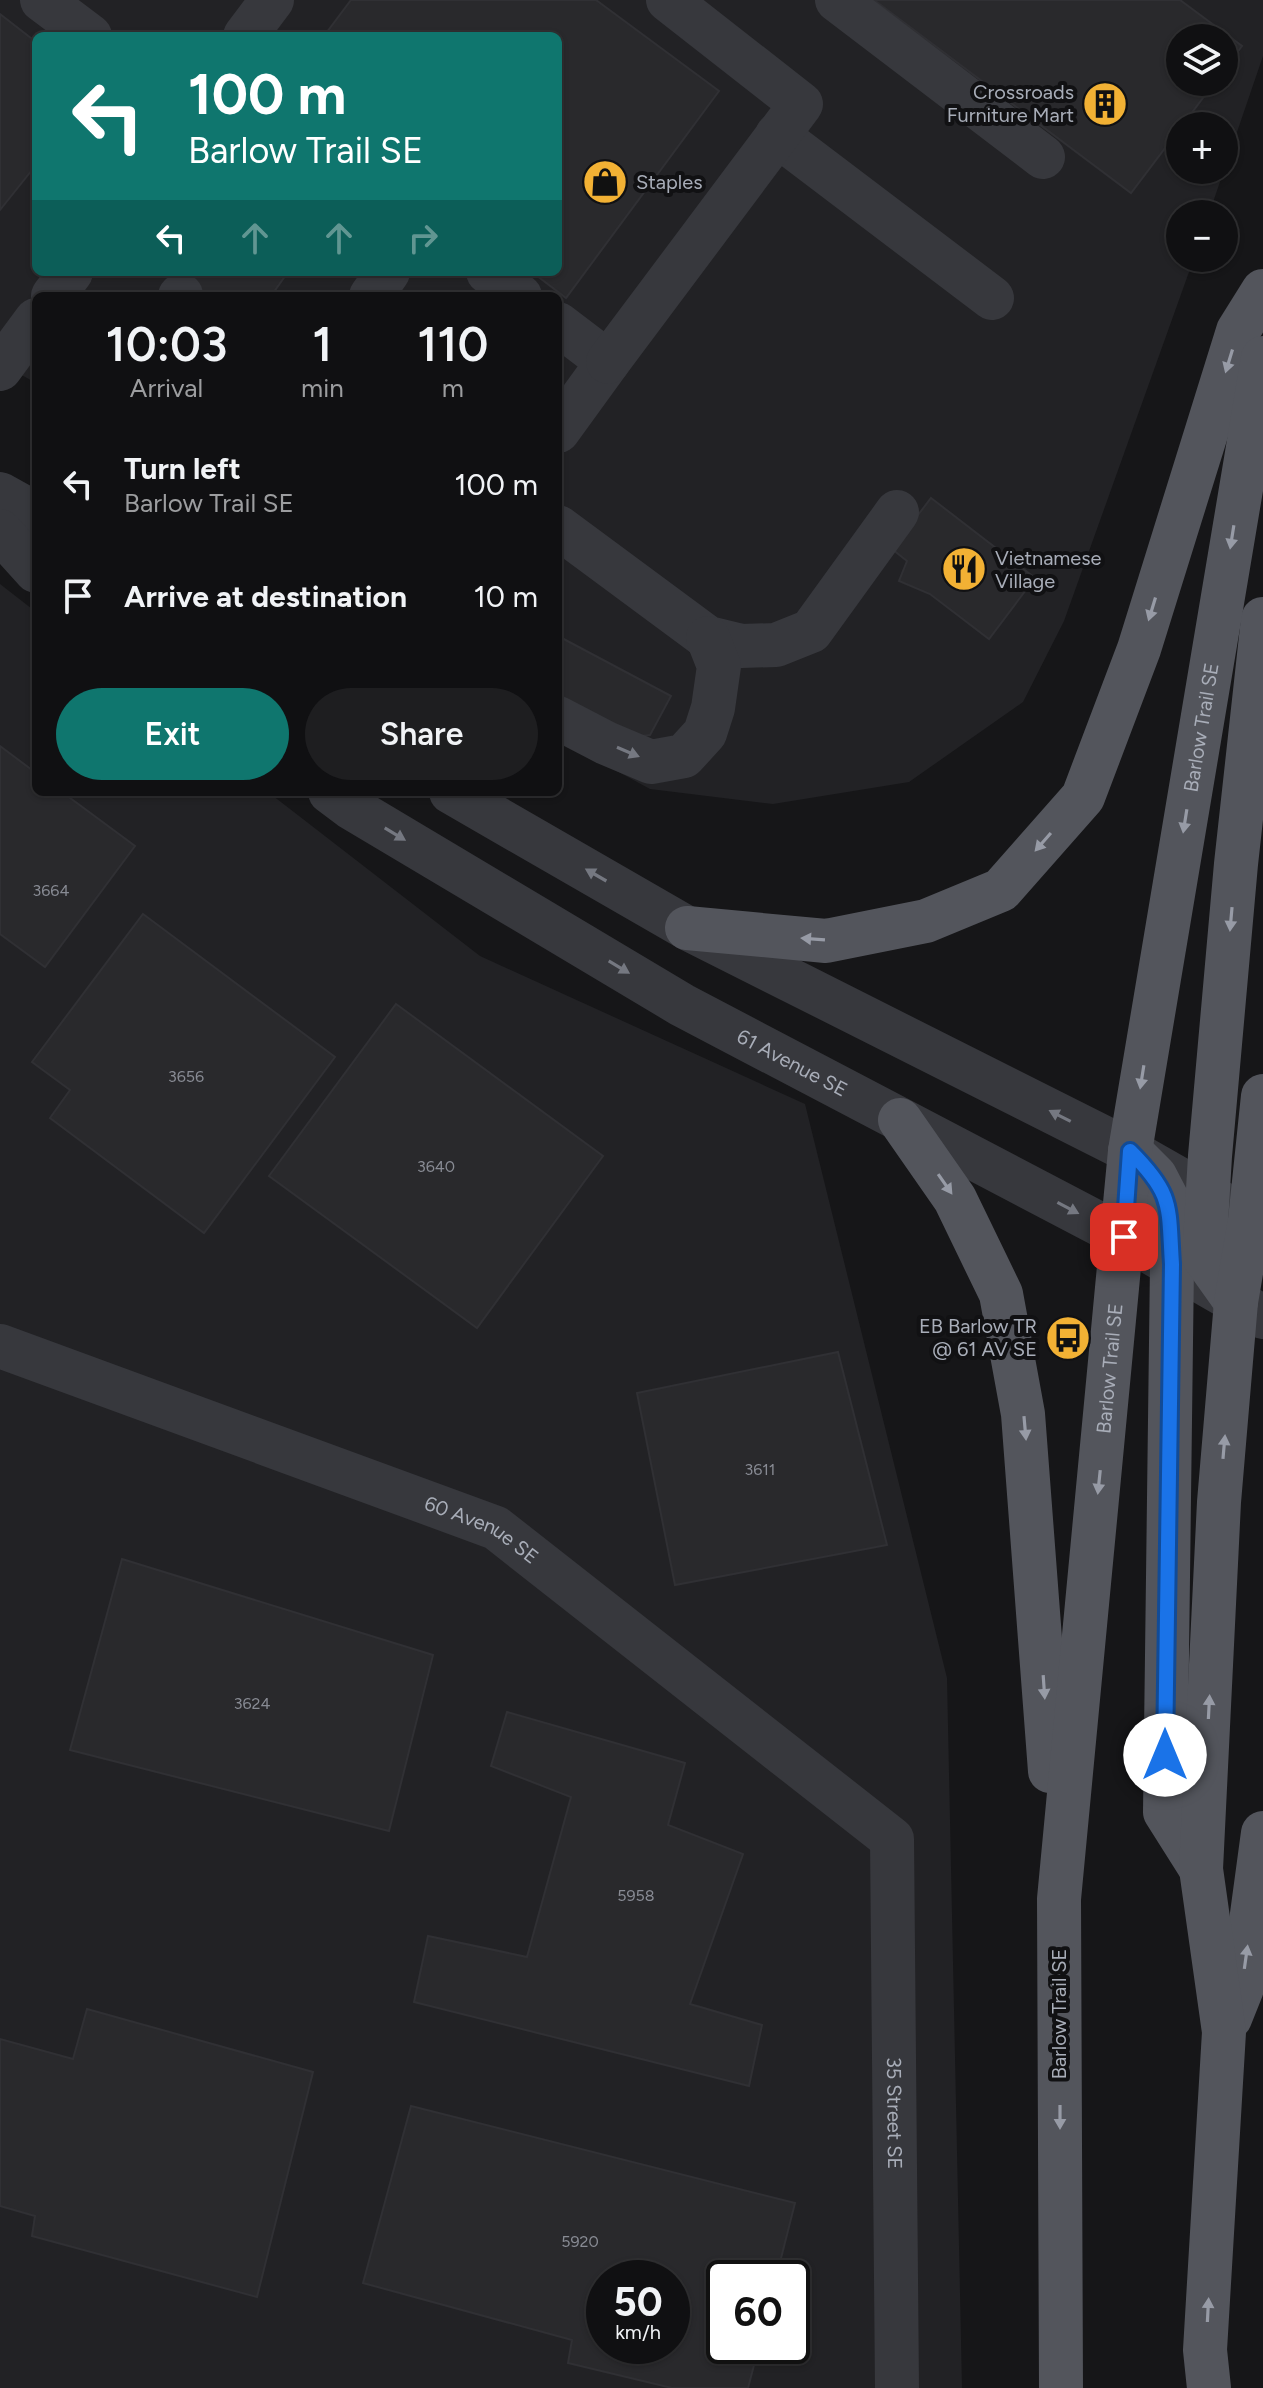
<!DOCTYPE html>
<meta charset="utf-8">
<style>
body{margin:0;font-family:Figtree,sans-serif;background:#1e1e20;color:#f1f3f6;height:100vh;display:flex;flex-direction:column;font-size:30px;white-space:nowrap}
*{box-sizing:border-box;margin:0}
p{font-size:26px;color:#9c9d9f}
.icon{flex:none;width:44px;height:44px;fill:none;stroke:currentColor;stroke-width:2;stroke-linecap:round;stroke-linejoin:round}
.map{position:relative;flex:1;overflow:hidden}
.details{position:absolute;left:32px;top:292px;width:530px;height:504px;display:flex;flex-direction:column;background:#101012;border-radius:12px;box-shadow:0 2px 6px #0004,0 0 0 2px #303032}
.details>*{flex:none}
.top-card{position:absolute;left:32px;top:32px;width:530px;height:244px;border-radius:12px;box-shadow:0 2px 6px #0004,0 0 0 2px #303032;background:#0f766e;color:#fff;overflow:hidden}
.buttons{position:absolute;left:1166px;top:24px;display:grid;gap:16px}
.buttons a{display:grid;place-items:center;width:72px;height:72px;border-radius:50%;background:#101012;box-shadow:0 2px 6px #0004,0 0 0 2px #303032;font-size:40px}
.speed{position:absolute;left:586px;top:2260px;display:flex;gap:16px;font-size:40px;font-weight:700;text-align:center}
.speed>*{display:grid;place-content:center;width:104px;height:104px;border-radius:50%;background:#101012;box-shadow:0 2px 6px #0004,0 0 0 2px #303032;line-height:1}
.speed small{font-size:20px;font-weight:400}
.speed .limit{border:4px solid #111;border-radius:12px;background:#fff;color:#111}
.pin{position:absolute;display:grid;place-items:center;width:68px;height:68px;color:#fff;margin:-34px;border-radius:16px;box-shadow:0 4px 12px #0006}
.me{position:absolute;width:88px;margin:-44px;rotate:0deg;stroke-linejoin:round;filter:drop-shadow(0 0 6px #0008)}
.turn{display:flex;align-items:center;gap:28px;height:168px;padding:0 24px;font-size:36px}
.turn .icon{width:104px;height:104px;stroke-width:2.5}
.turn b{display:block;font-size:56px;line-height:68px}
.lanes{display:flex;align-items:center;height:76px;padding:0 24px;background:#0003;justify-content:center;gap:40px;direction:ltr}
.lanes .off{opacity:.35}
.eta{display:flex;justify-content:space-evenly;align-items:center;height:136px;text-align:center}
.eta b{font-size:48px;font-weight:600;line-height:56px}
.action{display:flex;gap:16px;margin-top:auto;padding:16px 24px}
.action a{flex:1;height:92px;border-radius:48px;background:#0f766e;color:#fff;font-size:32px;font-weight:600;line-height:92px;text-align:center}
.action a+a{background:#1e1e20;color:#f1f3f6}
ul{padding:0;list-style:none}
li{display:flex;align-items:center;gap:24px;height:112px;padding:0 24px}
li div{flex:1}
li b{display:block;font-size:30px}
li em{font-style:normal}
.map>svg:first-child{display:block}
.built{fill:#222225;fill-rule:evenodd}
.building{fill:#29292c;stroke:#303034;stroke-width:2;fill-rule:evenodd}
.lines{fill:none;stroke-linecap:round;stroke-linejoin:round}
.minor{stroke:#37383d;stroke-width:44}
.major{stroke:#53555c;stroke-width:44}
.oneway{fill:#979ba6}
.oneway2{fill:#757881}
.route-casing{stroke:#114b97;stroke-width:20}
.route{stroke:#1a73e8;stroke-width:14}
.labels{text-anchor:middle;stroke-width:8;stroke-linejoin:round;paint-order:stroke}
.number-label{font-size:16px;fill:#888b94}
.poi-label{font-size:20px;fill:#a8adb8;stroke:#111113;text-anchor:end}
.street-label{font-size:20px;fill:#a8adb8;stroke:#111113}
</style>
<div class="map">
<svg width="1263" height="2388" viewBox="0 0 1263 2388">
<rect width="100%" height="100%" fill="#161618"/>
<path class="built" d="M0,0H1263V56L1209,214H1180V258H1194L1064,621L1023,702L909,782L773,804L650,789L558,739V296H36V383L0,363ZM36,36H558V272H36ZM1180,38H1224V82H1180ZM1180,126H1224V170H1180Z
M0,584L36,612V792H268L480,956L805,1104L947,1678L962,2388H0ZM604,2278H672V2346H604ZM724,2278H792V2346H724Z"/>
<path class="building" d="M351,0H596L719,91L566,298L532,272H558V36H324Z
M874,0H1180L1242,46L1224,70V38H1180V82H1215L1131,193Z
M0,14L36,42V165L0,210Z
M169,272H288L271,296H202Z
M931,498L1035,578L989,639L930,594L899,581L907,561L892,549Z
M558,636L671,696L650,735L625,738L558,703Z
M0,746L36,773V792H62L135,846L45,967L0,934Z
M143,914L335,1057L204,1233L50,1118L70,1090L32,1062Z
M396,1004L603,1156L477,1328L269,1176Z
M838,1352L887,1545L675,1585L637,1393Z
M122,1559L433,1655L389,1831L70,1750Z
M507,1712L685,1763L668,1825L743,1854L690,2004L762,2025L749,2086L414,2002L428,1936L527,1957L571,1797L491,1766Z
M87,2009L313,2072L257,2297L32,2236L35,2216L0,2206V2039L73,2059Z
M411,2106L795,2203L776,2278H724V2346H759L748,2388H672L568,2363L572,2340L363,2283ZM604,2278H672V2346H604Z"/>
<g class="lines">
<g class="minor">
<path d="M42,0L90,36"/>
<path d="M837,0L1043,157"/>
<path d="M245,36L272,0"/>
<path d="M777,135L992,298"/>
<path d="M488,272L520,296"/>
<path d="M53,296L71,272"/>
<path d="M180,296L181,295"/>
<path d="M371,296L388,272"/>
<path d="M558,324L608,362L558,431"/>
<path d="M608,362L801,104L668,0"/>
<path d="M0,369L36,320"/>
<path d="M0,494L36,514"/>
<path d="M558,527L708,638L741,646L776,645L811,631L897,512"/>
<path d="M0,531L36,571"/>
<path d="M558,718L606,743L651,762L684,756L705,733L713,708L719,666L708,638"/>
<path id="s1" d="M330,792L350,807L682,1005L1124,1237L1263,1317"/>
<path d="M451,792L687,928L1130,1151L1239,1213"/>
<path id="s2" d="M0,1346L496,1528L892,1839L897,2388"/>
</g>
<g class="major">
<path d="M687,928L826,941L926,921L1001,890L1083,797L1139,649L1238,331L1263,291"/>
<path d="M900,1120L955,1199L1001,1294L1023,1414L1050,1771"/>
<path d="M1130,1151L1155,1176L1168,1201L1172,1264L1165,1812L1201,1869"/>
<path d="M1236,1302L1204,1257L1210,1156L1236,864L1263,619"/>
<path d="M1230,2018L1242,1988L1263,1833"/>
<path id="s3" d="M1061,2388L1059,1899L1130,1151L1263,358"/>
<path d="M1209,2388L1205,2350L1224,2032L1201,1869L1219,1502L1236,1302L1250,1220L1263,1096"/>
</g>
</g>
<defs><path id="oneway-solid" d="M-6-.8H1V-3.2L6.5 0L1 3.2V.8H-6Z" transform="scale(2)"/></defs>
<g class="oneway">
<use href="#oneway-solid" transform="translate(1229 361) rotate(107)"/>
<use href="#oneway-solid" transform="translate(1232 537) rotate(99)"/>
<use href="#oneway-solid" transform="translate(1152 609) rotate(107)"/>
<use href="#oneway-solid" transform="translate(1185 821) rotate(99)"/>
<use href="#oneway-solid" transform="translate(1043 842) rotate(131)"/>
<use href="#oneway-solid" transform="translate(1231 919) rotate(95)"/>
<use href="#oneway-solid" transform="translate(813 939) rotate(-176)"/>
<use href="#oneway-solid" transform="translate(1142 1077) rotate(99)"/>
<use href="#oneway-solid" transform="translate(945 1184) rotate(55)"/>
<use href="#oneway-solid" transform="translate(1025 1428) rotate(85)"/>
<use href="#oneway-solid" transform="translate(1224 1447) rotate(-85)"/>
<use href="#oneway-solid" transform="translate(1099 1482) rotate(96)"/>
<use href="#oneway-solid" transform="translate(1044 1687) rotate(86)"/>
<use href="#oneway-solid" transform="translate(1209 1707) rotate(-87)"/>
<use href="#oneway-solid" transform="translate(1246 1957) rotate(-82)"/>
<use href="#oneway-solid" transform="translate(1060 2117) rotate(90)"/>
<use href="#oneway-solid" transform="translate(1208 2310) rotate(-87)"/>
</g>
<g class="oneway2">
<use href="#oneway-solid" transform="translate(628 752) rotate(23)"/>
<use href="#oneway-solid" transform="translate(395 834) rotate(31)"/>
<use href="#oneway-solid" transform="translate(596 875) rotate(-150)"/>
<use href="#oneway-solid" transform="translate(619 967) rotate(31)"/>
<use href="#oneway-solid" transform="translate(1060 1116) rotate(-153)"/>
<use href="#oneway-solid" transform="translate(1068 1208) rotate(28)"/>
</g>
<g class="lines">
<g class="route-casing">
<path id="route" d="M1124,1237L1130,1151C1174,1195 1168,1205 1172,1264L1165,1755"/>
</g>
<use href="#route" class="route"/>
</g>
<defs>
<g id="building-disc" transform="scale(2.3)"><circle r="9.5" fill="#f2b134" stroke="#111113"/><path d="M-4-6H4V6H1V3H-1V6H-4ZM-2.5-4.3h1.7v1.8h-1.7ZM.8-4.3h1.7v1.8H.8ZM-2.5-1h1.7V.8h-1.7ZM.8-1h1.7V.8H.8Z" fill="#111"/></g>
<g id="shop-disc" transform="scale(2.3)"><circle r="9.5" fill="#f2b134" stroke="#111113"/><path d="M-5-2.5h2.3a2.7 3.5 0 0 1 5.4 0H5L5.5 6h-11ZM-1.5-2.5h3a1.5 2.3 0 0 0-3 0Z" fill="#111"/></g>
<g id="restaurant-disc" transform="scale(2.3)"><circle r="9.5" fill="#f2b134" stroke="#111113"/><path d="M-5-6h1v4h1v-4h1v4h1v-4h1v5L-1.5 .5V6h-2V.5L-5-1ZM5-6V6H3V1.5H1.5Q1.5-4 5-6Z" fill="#111"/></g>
<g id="bus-disc" transform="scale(2.3)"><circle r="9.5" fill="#f2b134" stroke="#111113"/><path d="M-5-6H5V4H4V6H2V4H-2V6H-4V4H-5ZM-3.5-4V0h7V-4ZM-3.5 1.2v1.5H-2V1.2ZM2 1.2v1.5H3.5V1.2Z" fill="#111"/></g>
</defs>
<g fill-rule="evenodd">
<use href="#building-disc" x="1105" y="104"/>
<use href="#shop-disc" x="605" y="182"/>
<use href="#restaurant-disc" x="964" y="569"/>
<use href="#bus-disc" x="1068" y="1338"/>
</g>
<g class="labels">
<g class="number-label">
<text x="51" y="896">3664</text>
<text x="186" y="1082">3656</text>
<text x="436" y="1172">3640</text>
<text x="760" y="1475">3611</text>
<text x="252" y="1709">3624</text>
<text x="636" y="1901">5958</text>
<text x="580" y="2247">5920</text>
</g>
<g class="poi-label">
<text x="1074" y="99">Crossroads<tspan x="1074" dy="23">Furniture Mart</tspan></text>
<text x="636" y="189" text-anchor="start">Staples</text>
<text x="995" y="565" text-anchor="start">Vietnamese<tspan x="995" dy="23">Village</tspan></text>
<text x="1037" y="1333">EB Barlow TR<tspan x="1037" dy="23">@ 61 AV SE</tspan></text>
</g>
<g class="street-label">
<text dy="7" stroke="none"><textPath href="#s3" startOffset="1670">Barlow Trail SE</textPath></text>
<text dy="7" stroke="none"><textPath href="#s1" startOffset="536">61 Avenue SE</textPath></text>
<text dy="7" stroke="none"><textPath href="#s3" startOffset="1022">Barlow Trail SE</textPath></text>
<text dy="7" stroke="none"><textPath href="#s2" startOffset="516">60 Avenue SE</textPath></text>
<text transform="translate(1059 2014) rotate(-90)" y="7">Barlow Trail SE</text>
<text dy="7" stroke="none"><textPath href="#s2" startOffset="1306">35 Street SE</textPath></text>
</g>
</g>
</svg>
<div class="buttons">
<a><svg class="icon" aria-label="layers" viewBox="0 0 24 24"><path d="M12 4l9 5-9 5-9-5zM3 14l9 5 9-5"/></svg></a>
<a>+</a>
<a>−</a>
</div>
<div class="speed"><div>50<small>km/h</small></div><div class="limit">60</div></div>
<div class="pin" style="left:1124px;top:1237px;background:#d93025"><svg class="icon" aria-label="arrive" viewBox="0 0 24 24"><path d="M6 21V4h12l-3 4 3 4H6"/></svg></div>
<svg class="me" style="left:1165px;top:1755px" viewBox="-20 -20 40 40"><circle r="19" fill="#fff"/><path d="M0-13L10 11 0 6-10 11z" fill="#1a73e8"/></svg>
<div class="top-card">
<div class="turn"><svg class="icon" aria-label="left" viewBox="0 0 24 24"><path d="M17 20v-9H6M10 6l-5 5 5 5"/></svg><div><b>100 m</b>Barlow Trail SE</div></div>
<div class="lanes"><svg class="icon" aria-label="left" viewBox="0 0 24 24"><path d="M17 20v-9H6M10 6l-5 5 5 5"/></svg><svg class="icon off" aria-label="ahead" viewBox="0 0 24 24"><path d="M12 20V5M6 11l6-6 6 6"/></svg><svg class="icon off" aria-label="ahead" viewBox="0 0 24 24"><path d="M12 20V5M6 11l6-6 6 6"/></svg><svg class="icon off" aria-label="right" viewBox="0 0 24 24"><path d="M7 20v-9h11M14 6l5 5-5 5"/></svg></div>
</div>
<section class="details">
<div class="eta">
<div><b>10:03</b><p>Arrival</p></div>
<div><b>1</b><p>min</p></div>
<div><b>110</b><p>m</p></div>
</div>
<ul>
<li><svg class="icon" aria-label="left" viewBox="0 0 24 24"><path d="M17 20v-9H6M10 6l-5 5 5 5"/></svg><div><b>Turn left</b><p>Barlow Trail SE</p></div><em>100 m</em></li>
<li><svg class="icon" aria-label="arrive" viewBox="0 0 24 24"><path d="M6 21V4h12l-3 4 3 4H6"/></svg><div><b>Arrive at destination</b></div><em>10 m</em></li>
</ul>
<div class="action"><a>Exit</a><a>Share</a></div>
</section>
</div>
